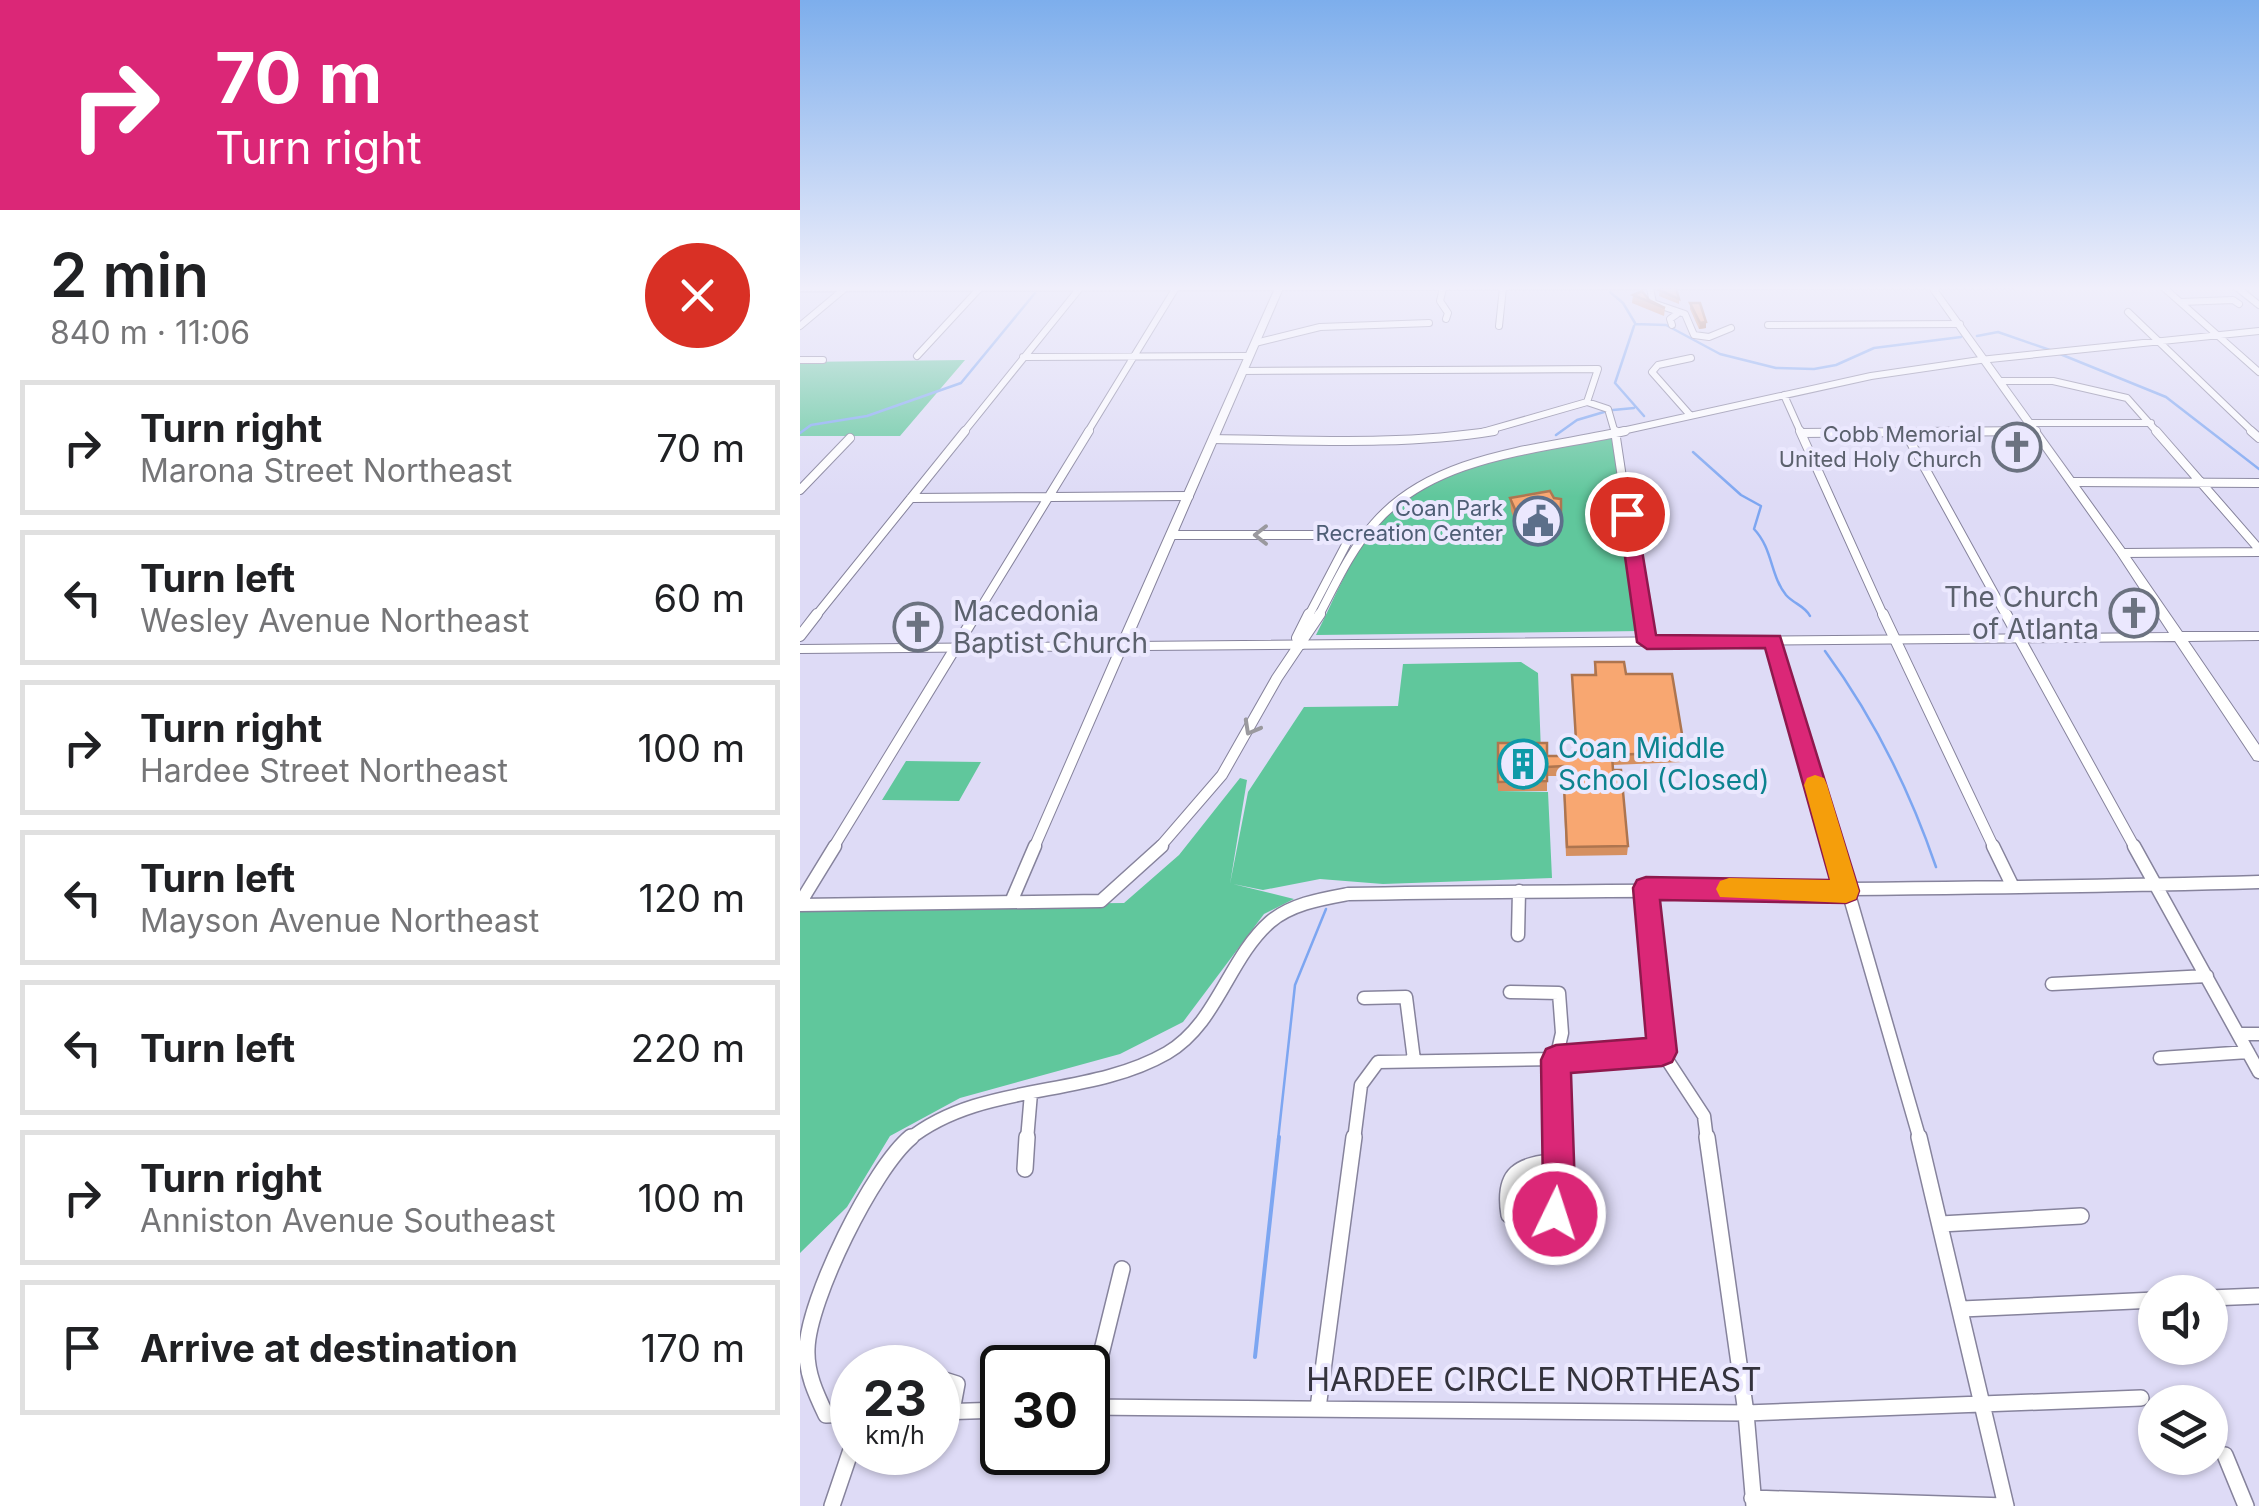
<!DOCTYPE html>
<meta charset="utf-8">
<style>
body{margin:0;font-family:Inter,sans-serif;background:#f2f2f2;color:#202124;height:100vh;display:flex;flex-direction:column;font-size:38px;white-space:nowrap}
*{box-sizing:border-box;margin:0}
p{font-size:32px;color:#757577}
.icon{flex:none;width:55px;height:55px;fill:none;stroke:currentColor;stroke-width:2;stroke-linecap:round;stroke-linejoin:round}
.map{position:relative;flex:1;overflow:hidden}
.details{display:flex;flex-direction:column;background:#fff;width:800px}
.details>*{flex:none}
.guide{background:#db2777;color:#fff;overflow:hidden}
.fabs{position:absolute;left:1338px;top:1275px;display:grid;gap:20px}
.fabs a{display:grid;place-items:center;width:90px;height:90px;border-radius:50%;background:#fff;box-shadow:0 2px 8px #0004;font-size:50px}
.speed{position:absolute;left:30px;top:1345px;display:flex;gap:20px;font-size:50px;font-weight:700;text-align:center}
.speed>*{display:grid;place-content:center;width:130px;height:130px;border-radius:50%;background:#fff;box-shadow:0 2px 8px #0004;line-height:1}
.speed small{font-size:25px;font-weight:400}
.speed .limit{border:5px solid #111;border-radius:15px;background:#fff;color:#111}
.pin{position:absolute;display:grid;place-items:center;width:85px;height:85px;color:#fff;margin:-42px;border:5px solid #fff;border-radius:50%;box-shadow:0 2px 10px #0007}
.me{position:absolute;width:110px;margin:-55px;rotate:4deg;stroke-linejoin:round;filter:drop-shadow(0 0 8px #0008)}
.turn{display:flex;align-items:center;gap:35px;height:210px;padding:0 50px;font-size:45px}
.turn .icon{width:130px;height:130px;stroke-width:2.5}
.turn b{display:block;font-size:70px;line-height:85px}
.round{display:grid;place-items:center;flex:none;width:105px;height:105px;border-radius:52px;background:#f2f2f2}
.head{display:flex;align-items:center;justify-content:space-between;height:170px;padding:0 50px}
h1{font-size:60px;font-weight:600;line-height:75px}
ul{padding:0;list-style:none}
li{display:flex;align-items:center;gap:30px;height:135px;margin:0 20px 15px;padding:0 30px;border:5px solid #e0e0e0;border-radius:0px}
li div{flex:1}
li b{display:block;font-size:38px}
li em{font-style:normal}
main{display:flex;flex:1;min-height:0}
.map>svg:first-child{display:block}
.green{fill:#60c79c}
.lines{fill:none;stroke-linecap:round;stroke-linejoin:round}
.stream-far1{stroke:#7da6f1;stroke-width:2.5}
.stream{stroke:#7da6f1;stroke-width:4}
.street-far4-casing{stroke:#86839c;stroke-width:8}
.street-far3-casing{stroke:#86839c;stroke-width:10}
.street-far2-casing{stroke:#86839c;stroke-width:12}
.street-far1-casing{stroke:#86839c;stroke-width:15}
.street-casing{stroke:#86839c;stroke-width:18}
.secondary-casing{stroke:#86839c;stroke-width:2}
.primary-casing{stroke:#86839c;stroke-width:3}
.street-far4{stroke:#fff;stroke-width:6}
.street-far3{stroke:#fff;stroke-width:8}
.street-far2{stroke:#fff;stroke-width:10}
.street-far1{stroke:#fff;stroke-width:12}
.street{stroke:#fff;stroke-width:15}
.secondary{fill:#fff;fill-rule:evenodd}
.primary{fill:#fff;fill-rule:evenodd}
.wall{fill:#d59061}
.shaded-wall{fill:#ae754f}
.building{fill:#f8a771;stroke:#ae754f;stroke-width:2.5}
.oneway{stroke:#9a999e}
.route{fill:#db2777;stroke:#8e194d;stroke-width:2.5}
.slow{fill:#f59e0b}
.labels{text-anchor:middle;stroke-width:8;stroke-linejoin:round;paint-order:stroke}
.far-worship-label{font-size:22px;fill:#5b616d;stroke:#ebe8fe;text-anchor:end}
.far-service-label{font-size:22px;fill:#4e5e75;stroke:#ebe8fe;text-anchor:end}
.worship-label{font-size:28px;fill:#5b616d;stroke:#ebe8fe;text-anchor:end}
.culture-label{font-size:28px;fill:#0d838f;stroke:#ebe8fe;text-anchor:start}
.near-street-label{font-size:32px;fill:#34333d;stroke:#ebe8fe}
</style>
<main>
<section class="details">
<div class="guide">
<div class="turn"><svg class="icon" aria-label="right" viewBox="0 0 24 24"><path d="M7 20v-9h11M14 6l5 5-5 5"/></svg><div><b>70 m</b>Turn right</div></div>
</div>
<div class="head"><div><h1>2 min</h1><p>840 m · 11:06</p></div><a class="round" style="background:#d93025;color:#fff"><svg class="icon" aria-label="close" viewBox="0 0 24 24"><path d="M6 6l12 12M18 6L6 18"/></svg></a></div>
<ul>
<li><svg class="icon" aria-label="right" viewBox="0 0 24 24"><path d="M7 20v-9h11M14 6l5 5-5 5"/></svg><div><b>Turn right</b><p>Marona Street Northeast</p></div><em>70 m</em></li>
<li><svg class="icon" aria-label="left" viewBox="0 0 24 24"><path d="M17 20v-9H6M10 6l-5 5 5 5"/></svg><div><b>Turn left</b><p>Wesley Avenue Northeast</p></div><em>60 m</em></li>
<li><svg class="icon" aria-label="right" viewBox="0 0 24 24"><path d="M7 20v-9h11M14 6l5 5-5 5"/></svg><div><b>Turn right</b><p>Hardee Street Northeast</p></div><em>100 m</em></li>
<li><svg class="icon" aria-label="left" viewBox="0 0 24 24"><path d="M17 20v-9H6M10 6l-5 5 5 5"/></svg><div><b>Turn left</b><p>Mayson Avenue Northeast</p></div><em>120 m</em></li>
<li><svg class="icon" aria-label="left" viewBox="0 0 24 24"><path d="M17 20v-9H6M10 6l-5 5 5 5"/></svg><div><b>Turn left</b></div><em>220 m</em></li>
<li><svg class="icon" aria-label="right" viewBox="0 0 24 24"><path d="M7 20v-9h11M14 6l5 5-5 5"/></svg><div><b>Turn right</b><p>Anniston Avenue Southeast</p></div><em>100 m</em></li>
<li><svg class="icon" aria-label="arrive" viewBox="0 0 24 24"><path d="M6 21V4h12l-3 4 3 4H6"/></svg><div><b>Arrive at destination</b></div><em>170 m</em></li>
</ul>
</section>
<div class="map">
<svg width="1459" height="1506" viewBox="0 0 1459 1506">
<rect width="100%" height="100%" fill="#dedbf6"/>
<path class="green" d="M165,360L100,436H0V362Z
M806,436L812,439L841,631L516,635C536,597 554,546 585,515C641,460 732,453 806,436Z
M721,662L738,673L741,752L700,753L699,791L748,792L752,878L583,884L520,879L463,890L433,884L494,899L464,914L383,1022L320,1054L160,1098L90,1136L47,1207L0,1253V906L324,903L379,855L440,778L447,780L430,884L448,792L504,707L598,706L603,664Z
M106,761L181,762L159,801L82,800Z"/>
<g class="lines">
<path class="stream-far1" d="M810,292L823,303L835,323
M835,324L866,325L920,354L976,368L1014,369L1036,365L1074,348L1161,337
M834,326L815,383L844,416
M1177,336L1198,332L1250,350
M1260,354L1366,397L1459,469
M813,410L834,408
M0,433L11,425L67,416L161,383L235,293
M756,435L777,420L804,412
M893,452L941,495L961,506L954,529C973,549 970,575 986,595C994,604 1005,606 1010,616
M1025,651C1074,718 1109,788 1136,867
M478,1140L495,985L526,909"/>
<path class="stream" d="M455,1357L479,1137"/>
<g class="street-far4-casing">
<path id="street-far4" d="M1362,286L1459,372
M1435,286L1459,305
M643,288L640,301L648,313L646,319
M850,288L853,303L885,314L894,335L909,337L931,328
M1381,302L1433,300L1439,304
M1328,312L1454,433
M872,325L870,319L877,314
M968,325L1160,324
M0,326L43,290
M699,326L703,288
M455,343L520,327L629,323
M117,356L179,289
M223,357L448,356
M0,360H23
M442,371L798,369L787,402L679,433
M1200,381H1253L1327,398L1358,433
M984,395L1001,433
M787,402L808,409L815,433
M890,415L852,372L858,365L891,358
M1231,423H1351
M163,433L280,288
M287,433L377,286
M813,433L1071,376L1180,360L1459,331
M1001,433L1236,431"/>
</g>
<g class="street-far3-casing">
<path id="street-far3" d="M815,431L843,617
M1000,431L1084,617
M1356,431L1459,549
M1451,431L1459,438
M1105,432L1207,617
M1001,433L1236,431
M413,439C506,440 601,446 694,431
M1273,482L1459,483
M0,490L50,438
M111,498L389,496
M372,535H551L508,617
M1322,553L1459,552
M15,617L165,431
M175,617L289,431
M518,617C535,585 550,551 574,524C634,454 740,450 825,431"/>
</g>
<g class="street-far2-casing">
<path id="street-far2" d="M843,614L847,642
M1083,614L1194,848
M1206,614L1335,848
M0,636L17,614
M973,641L1036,848
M500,645L497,638L509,614
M33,848L176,614
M234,848L322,646
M359,848L422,775L477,678L520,614"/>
</g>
<g class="street-far1-casing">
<path id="street-far1" d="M1035,846L1120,1140
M1193,846L1213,887
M1334,846L1459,1072
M846,889L862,1052L904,1116L907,1140
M211,902L235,846
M0,903L35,846
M0,905L301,901L362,846
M718,935L719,891
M1252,984L1407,976
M710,992L759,993L762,1033L756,1059L758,1140
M564,998L606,997L614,1060
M1438,1034H1459
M1360,1058L1448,1052
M108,1140C181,1081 287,1099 367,1053C417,1024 428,959 470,922C491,904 521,899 548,894C852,889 1155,891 1459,882
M227,1140L231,1093
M554,1140L561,1085L578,1062L756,1059L862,1052"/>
</g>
<g class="street-casing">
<path id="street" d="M758,1137V1161
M907,1137L946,1413L954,1506
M1119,1137L1206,1506
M758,1161L755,1214L744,1225L726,1226L709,1215C702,1172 719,1165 758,1161Z
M225,1169L227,1137
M1141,1224L1281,1216
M1410,1298L1459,1296
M1162,1309L1355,1300
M138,1378L157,1384L152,1411
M288,1407L946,1413L1341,1398
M288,1407L322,1269
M518,1408L554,1137
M138,1412L202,1410
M52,1414L26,1415C16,1394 6,1373 7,1349C8,1300 73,1168 111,1137
M1425,1455L1446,1506
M952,1498L1206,1506
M32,1506L52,1447"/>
</g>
<g class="secondary-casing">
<path id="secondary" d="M476,286H484L330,642L1369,633L1318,555L1128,287L1135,286L1326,551L1382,632H1459V640L1388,641L1459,745V761L1454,760L1375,641L0,653V645L318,642Z"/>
</g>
<g class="primary-casing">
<path id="primary" d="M1218,286L1214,288L0,291V287Z"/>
</g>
<use href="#street-far4" class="street-far4"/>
<use href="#street-far3" class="street-far3"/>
<use href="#street-far2" class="street-far2"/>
<use href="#street-far1" class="street-far1"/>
<use href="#street" class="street"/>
<use href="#secondary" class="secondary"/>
<use href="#primary" class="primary"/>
</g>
<path class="wall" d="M860,288L879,299V304L859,296Z
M833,295L849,300L865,308L864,316L832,303Z
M890,303L906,328L899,329L890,309Z
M710,498L760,531L732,535L727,528L718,529L711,511Z
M795,662L826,674L885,752L883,762L813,765L828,846L827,855L766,856L763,776H747V791H698V743L747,756H776L772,675H794Z"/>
<path class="shaded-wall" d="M906,322V328L899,329L900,323Z
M727,515V528L718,529V516Z
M761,518L760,531L732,535V521Z"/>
<path class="building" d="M860,288H876L879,299L859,290Z
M842,291L849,300L865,308L833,295Z
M890,303H900L906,322L900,323Z
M750,491L754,498L761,499V518L732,521L727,515L718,516L710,498Z
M795,662H824L826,674H872L885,752L812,755L813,770H821L828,846L767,847L763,766L747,767V781L698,782V743H747V756H777L772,675H796Z"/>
<defs><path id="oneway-chevron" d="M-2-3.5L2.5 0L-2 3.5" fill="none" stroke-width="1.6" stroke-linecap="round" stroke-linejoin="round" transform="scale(2.5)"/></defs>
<g class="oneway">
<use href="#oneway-chevron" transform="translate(461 535) rotate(180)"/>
<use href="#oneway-chevron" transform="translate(451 728) rotate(119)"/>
</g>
<linearGradient id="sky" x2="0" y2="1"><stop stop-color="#7daeec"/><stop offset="0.58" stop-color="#f0effb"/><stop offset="1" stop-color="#f0effb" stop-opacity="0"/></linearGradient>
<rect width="1459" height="497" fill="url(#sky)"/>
<path class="route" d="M827,509L836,514L856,635L980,636L1059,891L1056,899L1046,903L860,900L877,1052L872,1062L862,1066L771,1073L775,1190L767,1226L755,1231L744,1226L739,1214L743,1190L741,1060L746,1049L756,1045L846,1038L833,888L837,880L846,877L1030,880L965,648L847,649L837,642L819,514Z"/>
<path class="slow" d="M1015,775L1024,778L1027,785L1059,891L1056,899L1046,903L920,897L916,889L920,881L929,878L1030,880L1004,785L1007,778Z"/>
<defs>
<g id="church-ring" transform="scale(2.5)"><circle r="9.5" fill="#ebe8fe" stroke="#6b7280" stroke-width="1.5"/><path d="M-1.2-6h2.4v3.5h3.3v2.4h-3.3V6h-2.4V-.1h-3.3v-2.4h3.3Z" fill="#6b7280"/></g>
<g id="civic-ring" transform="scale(2.5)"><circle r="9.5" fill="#ebe8fe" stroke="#5c6f8a" stroke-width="1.5"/><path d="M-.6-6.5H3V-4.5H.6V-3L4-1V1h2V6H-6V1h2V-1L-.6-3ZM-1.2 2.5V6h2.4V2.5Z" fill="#5c6f8a"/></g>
<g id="building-ring" transform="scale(2.5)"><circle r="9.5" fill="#ebe8fe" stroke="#0f9aa8" stroke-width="1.5"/><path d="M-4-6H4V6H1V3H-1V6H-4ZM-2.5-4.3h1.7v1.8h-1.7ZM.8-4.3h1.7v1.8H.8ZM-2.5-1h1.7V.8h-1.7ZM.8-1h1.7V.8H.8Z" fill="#0f9aa8"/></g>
</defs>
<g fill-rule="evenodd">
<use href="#church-ring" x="1217" y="447"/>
<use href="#civic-ring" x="738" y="521"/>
<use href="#church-ring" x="1334" y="613"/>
<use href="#church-ring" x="118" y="627"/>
<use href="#building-ring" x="723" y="764"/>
</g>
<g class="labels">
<g class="far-worship-label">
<text x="1182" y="442">Cobb Memorial<tspan x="1182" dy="25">United Holy Church</tspan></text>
</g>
<g class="far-service-label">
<text x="703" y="516">Coan Park<tspan x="703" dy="25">Recreation Center</tspan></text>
</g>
<g class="worship-label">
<text x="1299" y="607">The Church<tspan x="1299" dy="32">of Atlanta</tspan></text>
<text x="153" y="621" text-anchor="start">Macedonia<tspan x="153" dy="32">Baptist Church</tspan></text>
</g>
<g class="culture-label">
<text x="758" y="758">Coan Middle<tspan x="758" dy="32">School (Closed)</tspan></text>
</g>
<g class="near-street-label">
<text x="734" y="1391">HARDEE CIRCLE NORTHEAST</text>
</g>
</g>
</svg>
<div class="fabs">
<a><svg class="icon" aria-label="sound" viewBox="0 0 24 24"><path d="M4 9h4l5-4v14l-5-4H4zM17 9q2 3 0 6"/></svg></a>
<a><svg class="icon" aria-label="layers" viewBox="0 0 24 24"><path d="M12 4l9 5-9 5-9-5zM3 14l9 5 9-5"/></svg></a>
</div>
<div class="speed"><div>23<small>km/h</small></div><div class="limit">30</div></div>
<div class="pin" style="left:827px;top:514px;background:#d93025"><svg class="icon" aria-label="arrive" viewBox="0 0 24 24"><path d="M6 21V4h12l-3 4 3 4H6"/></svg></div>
<svg class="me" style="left:755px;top:1214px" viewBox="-20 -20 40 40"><circle r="17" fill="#db2777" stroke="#fff" stroke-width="3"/><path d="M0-11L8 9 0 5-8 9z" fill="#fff"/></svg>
</div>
</main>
